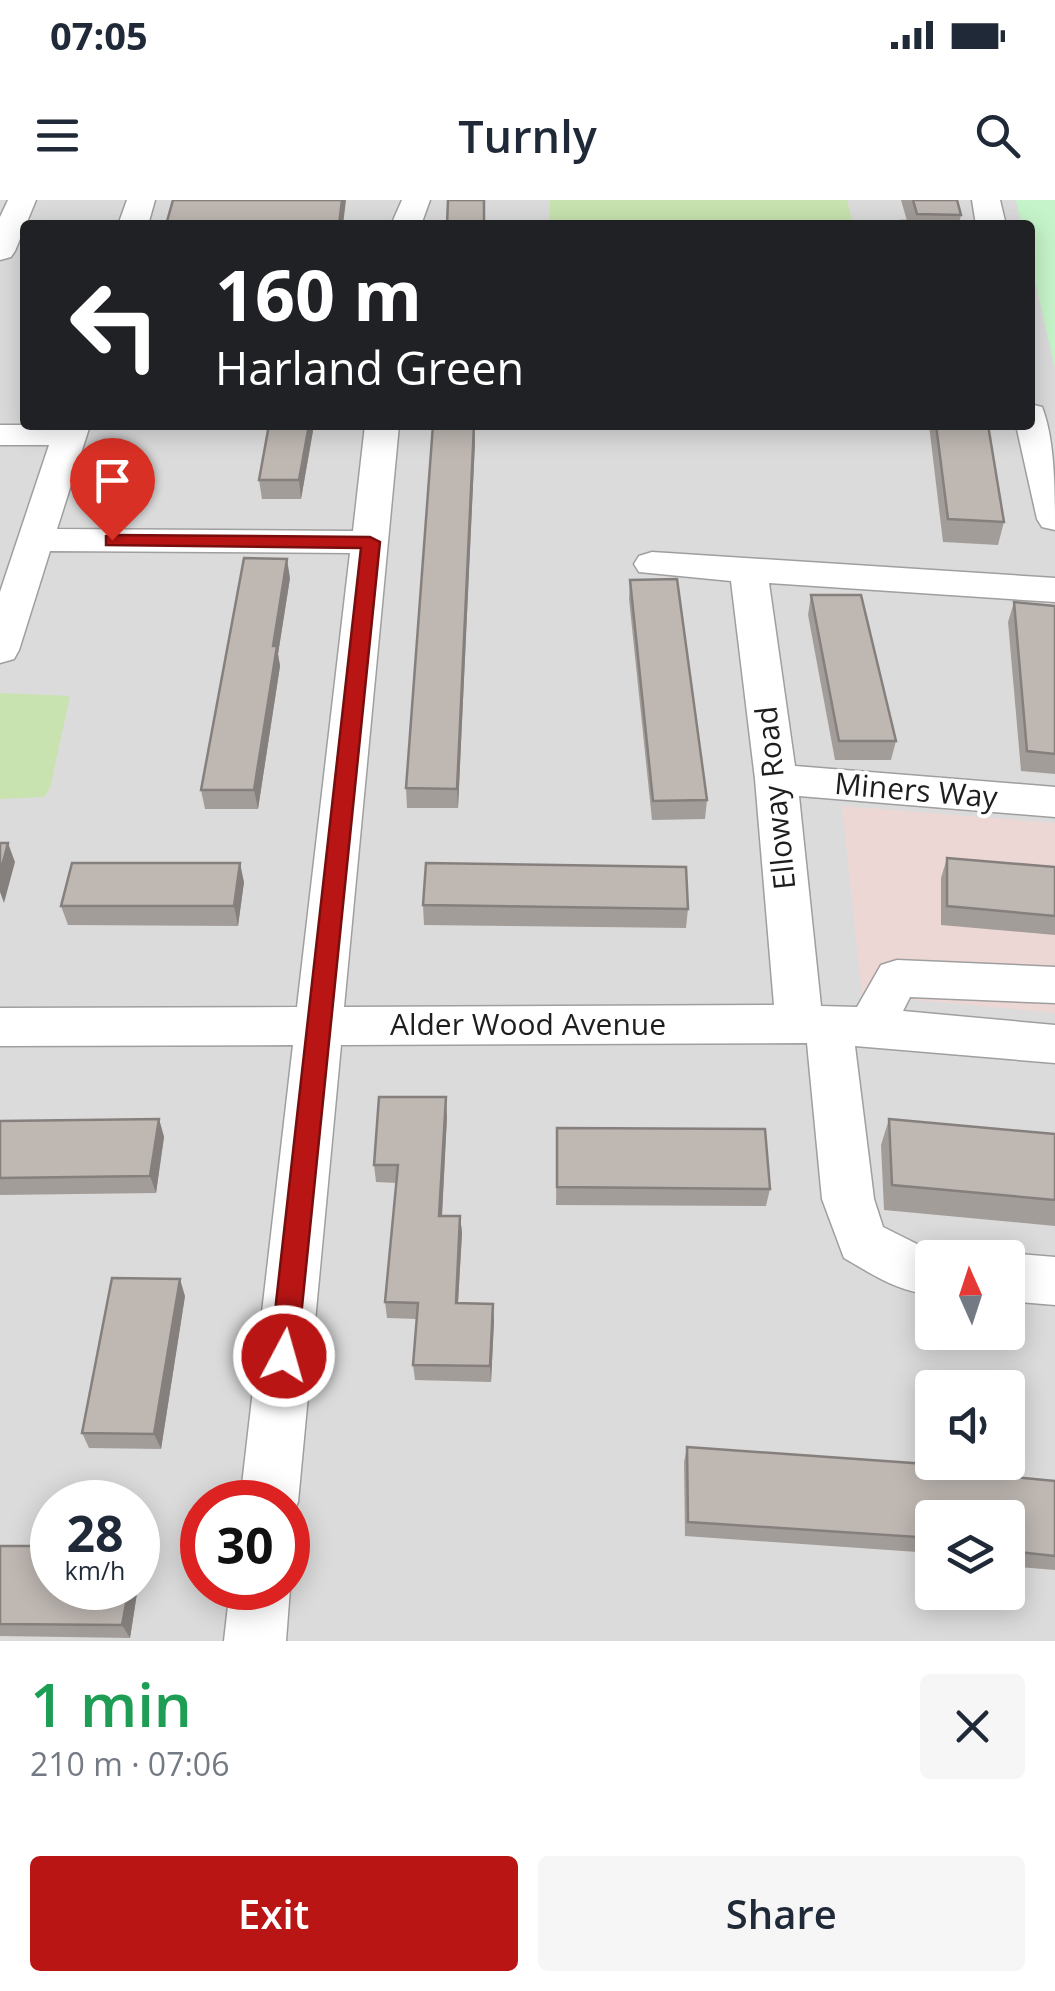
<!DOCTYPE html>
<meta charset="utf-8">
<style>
body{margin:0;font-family:"Open Sans",sans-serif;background:#f6f6f7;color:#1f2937;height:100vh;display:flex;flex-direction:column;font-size:38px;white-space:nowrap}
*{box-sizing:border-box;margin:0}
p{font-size:32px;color:#747a83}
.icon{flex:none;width:55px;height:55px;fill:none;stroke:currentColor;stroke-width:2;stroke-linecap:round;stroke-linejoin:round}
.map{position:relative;height:1441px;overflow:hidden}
.sheet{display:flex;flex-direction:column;background:#fff;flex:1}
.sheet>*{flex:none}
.banner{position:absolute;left:20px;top:20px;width:1015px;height:210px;border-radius:10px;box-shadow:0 5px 25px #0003;background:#202124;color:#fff;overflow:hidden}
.needle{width:65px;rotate:357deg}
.buttons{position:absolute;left:915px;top:1040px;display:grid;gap:20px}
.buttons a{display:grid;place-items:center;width:110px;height:110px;border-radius:10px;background:#fff;box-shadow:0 5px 25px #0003;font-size:50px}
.speed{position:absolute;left:30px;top:1280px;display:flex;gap:20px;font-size:50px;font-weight:700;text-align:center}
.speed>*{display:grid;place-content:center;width:130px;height:130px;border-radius:50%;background:#fff;box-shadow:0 5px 25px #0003;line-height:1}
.speed small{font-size:25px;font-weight:400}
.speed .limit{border:15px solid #d22;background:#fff;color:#111}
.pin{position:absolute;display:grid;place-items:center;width:85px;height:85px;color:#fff;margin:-102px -42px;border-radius:50% 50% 50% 0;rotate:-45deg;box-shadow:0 0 10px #0007}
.pin .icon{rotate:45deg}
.me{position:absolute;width:110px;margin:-55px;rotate:6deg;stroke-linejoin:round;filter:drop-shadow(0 0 8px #0008)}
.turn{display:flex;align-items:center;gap:35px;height:210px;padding:0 30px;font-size:45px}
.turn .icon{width:130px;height:130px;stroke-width:2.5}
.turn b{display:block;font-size:70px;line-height:85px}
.round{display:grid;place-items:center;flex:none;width:105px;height:105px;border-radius:10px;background:#f6f6f7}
.head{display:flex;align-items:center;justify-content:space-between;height:170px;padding:0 30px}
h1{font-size:60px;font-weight:600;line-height:75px;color:#1e9e55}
.button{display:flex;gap:20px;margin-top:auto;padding:20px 30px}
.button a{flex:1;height:115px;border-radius:10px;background:#b81514;color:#fff;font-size:40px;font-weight:600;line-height:115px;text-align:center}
.button a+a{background:#f6f6f7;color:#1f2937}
.status{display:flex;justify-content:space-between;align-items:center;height:70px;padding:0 50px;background:#fff;direction:ltr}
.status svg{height:28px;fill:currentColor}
header{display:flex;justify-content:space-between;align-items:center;height:130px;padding:0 30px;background:#fff;font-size:45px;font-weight:600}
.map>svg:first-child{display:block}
.residential{fill:#dcdbdb;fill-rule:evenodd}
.commercial{fill:#edd7d5}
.grass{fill:#c8e3af}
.park{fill:#c6f4ca}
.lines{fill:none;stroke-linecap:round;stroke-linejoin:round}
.minor-casing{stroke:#9f9f9f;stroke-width:3}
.minor{fill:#fff;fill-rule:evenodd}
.wall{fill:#a39d99}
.shaded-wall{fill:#85807d}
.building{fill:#beb7b2;stroke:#85807d;stroke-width:2.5}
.route{fill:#b81514;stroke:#780e0d;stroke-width:2.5}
.labels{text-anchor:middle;stroke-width:8;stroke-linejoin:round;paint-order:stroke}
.street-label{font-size:30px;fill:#1e1e1e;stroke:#fff}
</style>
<div class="status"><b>07:05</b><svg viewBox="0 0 49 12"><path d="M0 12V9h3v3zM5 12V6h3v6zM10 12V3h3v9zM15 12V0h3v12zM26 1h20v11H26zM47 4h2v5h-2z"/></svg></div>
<header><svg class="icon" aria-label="menu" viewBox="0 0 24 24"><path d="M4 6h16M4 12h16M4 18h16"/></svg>Turnly<svg class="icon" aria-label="search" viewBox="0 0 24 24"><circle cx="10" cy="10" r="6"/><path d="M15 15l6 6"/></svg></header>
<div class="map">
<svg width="1055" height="1441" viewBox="0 0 1055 1441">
<rect width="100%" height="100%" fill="#eeebe5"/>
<path class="residential" d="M0,0H1055V1441H0ZM25,25H1030V225H25ZM932,1058H1008V1132H932ZM932,1188H1008V1262H932ZM52,1302H138V1388H52ZM202,1302H288V1388H202ZM932,1318H1008V1392H932Z"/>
<path class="commercial" d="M842,606L1055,623V813L862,795Z"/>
<path class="grass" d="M550,0H847L853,25H549Z
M0,493L70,496L50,588L44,597L0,599Z"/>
<path class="park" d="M1016,0H1055V168L1030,60V25H1022Z"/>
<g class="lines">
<g class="minor-casing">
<path id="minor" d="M8,0H36L15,51L11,57L0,60V17Z
M127,0H155L148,25H118Z
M402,0H430L421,25H391Z
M972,0H1000L1006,25H976Z
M1030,204L1042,207C1055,239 1055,293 1055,330L1042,327L1037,319L1016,225H1030Z
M0,225H90L57,329L353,331L365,225H399L344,807L774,805L755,579L731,381L639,372L634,364L639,356L652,352L1055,378V402L769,383L795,566L1055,587V617L799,596L821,806L857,807L881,765L897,760L1055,767V803L910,797L903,811L1055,825V863L855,846L874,999L883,1027L919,1045L951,1053L953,1058H932V1094C899,1093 872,1074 844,1058L822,999L807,843L341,845L298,1302L288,1323V1302H240L293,845L0,846V808L297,807L350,353L50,351L19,450L14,459L0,463V392L49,245H0Z
M1008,1053L1055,1057V1105L1008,1101V1058H996Z
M288,1382L290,1388L286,1441H224L230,1388H288Z"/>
</g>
<use href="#minor" class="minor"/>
</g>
<path class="wall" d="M901,0H957L961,15L959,25H902V21H907Z
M314,225L301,299H262L259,280Z
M929,225H988L1004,322L998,345L943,342Z
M475,242L458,608H407L406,588Z
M290,378L278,454L280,466L258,609H205L201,590Z
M630,380L707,600L705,619L652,620L629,399Z
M811,395L896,541L891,560H835L808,415Z
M1014,402L1055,406V574L1021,571L1008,422Z
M947,658L1055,667V735L941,725V678Z
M244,682L238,726L68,725L61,706Z
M423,705L688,709L686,728L424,725Z
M447,916L442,1016H460L462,1033L458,1103L494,1121L491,1182L415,1180L413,1165L417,1119L387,1118L385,1102L396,983L376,982L374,965Z
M159,919L164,937L156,993L0,995V921Z
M889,919L1055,934V1026L884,1010L881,945Z
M557,928L770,989L766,1006L556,1005Z
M185,1096L161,1249L89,1248L82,1233Z
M687,1247L1055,1281V1370L1008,1366V1318H932V1353L685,1336L684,1262Z
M0,1346L142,1361L130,1438L0,1436Z"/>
<path class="shaded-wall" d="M342,0H346L343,25H339Z
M309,225H314L301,299L299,280Z
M474,225L475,242L458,608L457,589Z
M287,359L290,378L278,454L280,466L258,609L254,590L273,446Z
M8,643L15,662L4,703L0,692V673Z
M240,663L244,682L238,726L234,706Z
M446,897L447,916L441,1033L439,1016Z
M159,919L164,937L156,993L150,976Z
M460,1016L462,1033L457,1120L456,1103Z
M180,1079L185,1096L161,1249L154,1234Z
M493,1104L494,1121L491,1182L490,1166Z
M138,1352L142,1361L130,1438L122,1425L129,1388H138Z"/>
<path class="building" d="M173,0H342L339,25H166Z
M448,0H484V25H447Z
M913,0H957L961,15L917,14Z
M902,21L947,22L948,25H903Z
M269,225H309L299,280H259Z
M433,225H474L457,589L406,588Z
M936,225H988L1004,322L948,319Z
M244,358L287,359L273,446H277L254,590H201Z
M677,379L707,600L653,601L630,380Z
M811,395H861L896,541H839Z
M1014,402L1055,406V554L1027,551Z
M0,643H8L0,673Z
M947,658L1055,667V716L947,706Z
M72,663H240L234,706H61Z
M426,663L686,667L688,709L423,705Z
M379,897H446L439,1016H460L456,1103L493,1104L490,1166L413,1165L418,1103L385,1102L398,965H374Z
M159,919L150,976L0,978V921Z
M889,919L1055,934V1000L892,985Z
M557,928L765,929L770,989L557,987Z
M112,1078L180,1079L154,1234L82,1233Z
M687,1247L940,1265V1270L1055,1281V1356L1008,1351V1318H932V1338L688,1322Z
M0,1346H52V1388H129L122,1425L0,1424Z"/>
<path class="route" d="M112,335L370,337L380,342L297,1156L293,1165L284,1169L274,1165L270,1156L361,348L106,345V336Z"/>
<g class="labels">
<g class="street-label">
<text transform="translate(916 591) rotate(5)" y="10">Miners Way</text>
<text transform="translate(776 598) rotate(-96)" y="10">Elloway Road</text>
<text x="528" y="835">Alder Wood Avenue</text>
</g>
</g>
</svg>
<div class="buttons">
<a><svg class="needle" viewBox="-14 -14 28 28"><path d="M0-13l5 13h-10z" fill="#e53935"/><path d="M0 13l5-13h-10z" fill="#747a83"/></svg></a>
<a><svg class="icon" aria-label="sound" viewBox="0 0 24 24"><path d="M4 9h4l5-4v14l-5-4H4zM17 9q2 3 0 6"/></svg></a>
<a><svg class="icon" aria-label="layers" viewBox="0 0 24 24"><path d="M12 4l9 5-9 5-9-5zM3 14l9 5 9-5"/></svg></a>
</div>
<div class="speed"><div>28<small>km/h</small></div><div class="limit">30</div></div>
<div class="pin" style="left:112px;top:340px;background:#d93025"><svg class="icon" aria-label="arrive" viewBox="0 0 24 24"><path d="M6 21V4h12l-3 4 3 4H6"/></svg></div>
<svg class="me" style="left:284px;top:1156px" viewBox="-20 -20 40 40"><circle r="17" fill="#b81514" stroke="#fff" stroke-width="3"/><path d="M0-11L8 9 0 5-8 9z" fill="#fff"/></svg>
<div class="banner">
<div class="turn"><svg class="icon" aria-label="left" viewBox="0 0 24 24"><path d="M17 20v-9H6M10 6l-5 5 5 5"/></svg><div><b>160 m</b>Harland Green</div></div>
</div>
</div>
<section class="sheet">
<div class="head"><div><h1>1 min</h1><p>210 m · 07:06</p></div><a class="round"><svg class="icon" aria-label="close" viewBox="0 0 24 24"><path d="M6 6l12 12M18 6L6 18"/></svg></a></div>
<div class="button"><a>Exit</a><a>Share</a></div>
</section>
